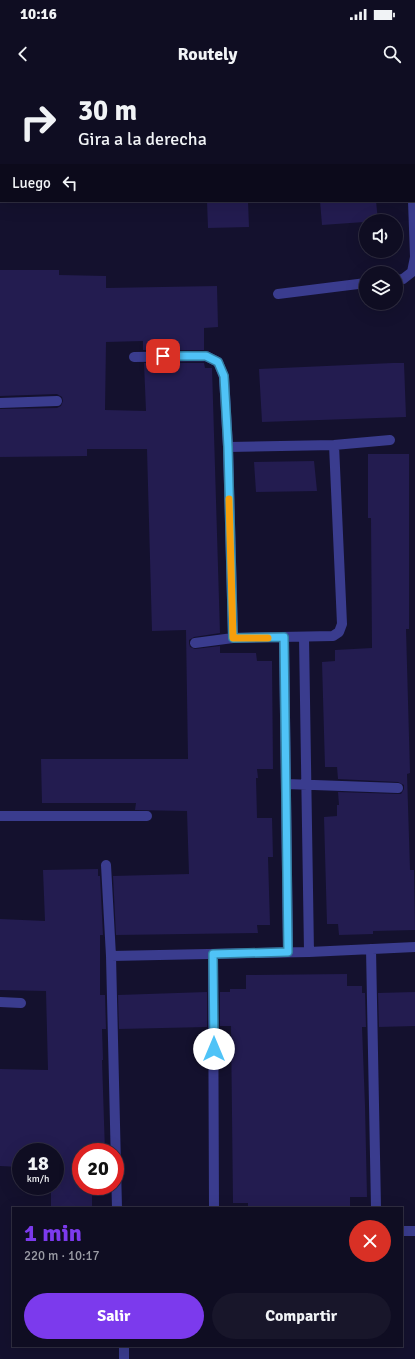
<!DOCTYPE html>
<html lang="es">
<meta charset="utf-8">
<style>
body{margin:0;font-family:Signika,sans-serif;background:#18162a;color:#f1f3f6;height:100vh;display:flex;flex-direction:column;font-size:15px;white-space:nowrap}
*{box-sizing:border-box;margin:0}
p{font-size:13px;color:#9b9ca5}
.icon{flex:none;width:22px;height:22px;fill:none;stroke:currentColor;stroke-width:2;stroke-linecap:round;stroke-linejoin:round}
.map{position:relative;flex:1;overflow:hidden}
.panel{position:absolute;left:12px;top:1127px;width:391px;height:140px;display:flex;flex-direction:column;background:#0f0d22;border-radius:0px;box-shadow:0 4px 16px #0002,0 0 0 1px #2f2d40}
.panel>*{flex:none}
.guide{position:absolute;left:0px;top:0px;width:415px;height:122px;box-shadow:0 4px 16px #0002,0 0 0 1px #2f2d40;background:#0f0d22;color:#f1f3f6;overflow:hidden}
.fabs{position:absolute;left:359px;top:134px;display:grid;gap:8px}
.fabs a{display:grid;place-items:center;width:44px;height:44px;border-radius:50%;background:#0f0d22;box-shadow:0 4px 16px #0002,0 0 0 1px #2f2d40;font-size:20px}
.speed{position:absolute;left:12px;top:1063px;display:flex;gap:8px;font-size:20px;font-weight:700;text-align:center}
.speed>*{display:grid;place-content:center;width:52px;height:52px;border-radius:50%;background:#0f0d22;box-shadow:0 4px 16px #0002,0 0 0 1px #2f2d40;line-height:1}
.speed small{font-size:10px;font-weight:400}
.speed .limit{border:6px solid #d22;background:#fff;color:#111}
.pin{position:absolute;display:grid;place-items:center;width:34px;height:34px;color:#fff;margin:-17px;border-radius:8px;box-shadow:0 2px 6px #0006}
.me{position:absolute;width:44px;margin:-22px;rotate:0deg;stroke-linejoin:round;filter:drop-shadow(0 0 3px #0008)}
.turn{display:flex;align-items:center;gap:14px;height:84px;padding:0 12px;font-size:18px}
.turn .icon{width:52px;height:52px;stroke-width:2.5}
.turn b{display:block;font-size:28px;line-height:34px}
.then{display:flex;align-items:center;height:38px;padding:0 12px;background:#0003;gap:8px;font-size:15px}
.round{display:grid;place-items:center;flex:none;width:42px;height:42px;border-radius:21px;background:#18162a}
.headline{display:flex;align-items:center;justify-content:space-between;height:68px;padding:0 12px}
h1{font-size:24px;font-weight:700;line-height:30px;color:#7c3aed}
.cta{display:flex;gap:8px;margin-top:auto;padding:8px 12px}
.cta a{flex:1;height:46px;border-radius:24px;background:#7c3aed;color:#fff;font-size:16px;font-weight:700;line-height:46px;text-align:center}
.cta a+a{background:#18162a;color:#f1f3f6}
.status{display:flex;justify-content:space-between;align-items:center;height:28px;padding:0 20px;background:#0f0d22;direction:ltr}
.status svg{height:11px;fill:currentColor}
header{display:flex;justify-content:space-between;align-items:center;height:52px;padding:0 12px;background:#0f0d22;font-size:18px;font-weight:700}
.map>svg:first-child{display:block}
.building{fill:#231c50}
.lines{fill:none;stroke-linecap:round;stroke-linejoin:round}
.service{stroke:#3a3c8e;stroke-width:10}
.minor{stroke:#3a3c8e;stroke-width:10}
.route-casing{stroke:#337fa1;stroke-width:10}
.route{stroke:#4fc3f7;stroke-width:7}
.slow{stroke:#f59e0b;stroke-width:7}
</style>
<div class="status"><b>10:16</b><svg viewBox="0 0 49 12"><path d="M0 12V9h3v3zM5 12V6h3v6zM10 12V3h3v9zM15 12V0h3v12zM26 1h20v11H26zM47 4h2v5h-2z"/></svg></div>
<header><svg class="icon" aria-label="back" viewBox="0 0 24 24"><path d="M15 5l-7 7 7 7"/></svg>Routely<svg class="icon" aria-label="search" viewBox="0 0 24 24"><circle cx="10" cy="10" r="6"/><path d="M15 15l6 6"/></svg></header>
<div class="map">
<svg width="415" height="1279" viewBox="0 0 415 1279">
<rect width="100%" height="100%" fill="#14112e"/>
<path class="building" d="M207,121H248L249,147L208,148Z
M320,121H376L378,141L322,145Z
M0,190H59V195L106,196V208L217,206L218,247L204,248V270H143V261L106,262L105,330L146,331L144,283H204L205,288H212L220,553L194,557L189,560V563L190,567L195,569L220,566V573H256L257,581H272L273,689H257L258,698H256L257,738H272L273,777H268L270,845H257L258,853L116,855L113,796L189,794L187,731L135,730L136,723H42L41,679H188L186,550L152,551L147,369H87V376L0,377V329L57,328L61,326L63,321L62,317L57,314L0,316Z
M393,283H404L406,337L262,342L259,289Z
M368,374H409V549H406L410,693L407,694L410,790H414L415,850L373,851V854L339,855L338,844H327L324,737L337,736V725H339L338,712L398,714H401L404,709V705L398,702L338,699L337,687H325L322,582L335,581V570L372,568L371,438H368Z
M314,381L317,411L256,412L254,382Z
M98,789V796H100L103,855H100V915H105L106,949H102L103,980H102L105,1072H81V1106H92V1128H51V1106H55V1072H21V1087L0,1086V989L48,990L46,911L0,910V839L45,841L43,790Z
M347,894V906H362V913H365L366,947H362L365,1026L367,1117H350V1128H248V1123H233L231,946H220V912H230V909H246V895Z
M207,912V947L119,949L118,915Z
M415,912V946L379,947L378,913Z"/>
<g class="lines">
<path class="service" d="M134,277L206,276L218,282L224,297L228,367L233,558
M0,323L57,321
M228,367L334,365L390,360
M284,557L288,872
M304,557L309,872
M195,563L233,558L333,556L339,552L342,544L334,365
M286,704L398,708
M106,785L111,876L117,1128
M371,869L376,1128
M213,874L214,1128
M111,876L309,872L415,867
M402,1151H415
M124,1266V1279"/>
<path class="minor" d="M407,0L408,1
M396,200L403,199L412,192L415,177L413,121
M278,214L366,203
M0,736H147
M0,922L21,923"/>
</g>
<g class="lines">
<g class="route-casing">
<path id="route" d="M163,276H206L218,282L224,296L228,367L233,558L284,557L288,872L213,874L214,969"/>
</g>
<use href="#route" class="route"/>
<path class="slow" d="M229,419L233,558H268"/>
</g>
</svg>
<div class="fabs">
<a><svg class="icon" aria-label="sound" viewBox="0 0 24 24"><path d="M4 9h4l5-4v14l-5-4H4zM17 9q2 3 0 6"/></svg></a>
<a><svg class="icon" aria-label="layers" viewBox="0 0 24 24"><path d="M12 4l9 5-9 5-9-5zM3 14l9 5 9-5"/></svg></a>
</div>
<div class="speed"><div>18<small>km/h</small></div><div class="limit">20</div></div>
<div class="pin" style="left:163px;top:276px;background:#d93025"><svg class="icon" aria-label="arrive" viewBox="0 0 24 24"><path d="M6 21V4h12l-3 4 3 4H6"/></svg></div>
<svg class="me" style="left:214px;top:969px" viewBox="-20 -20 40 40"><circle r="19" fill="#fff"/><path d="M0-13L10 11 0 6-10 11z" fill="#4fc3f7"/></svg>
<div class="guide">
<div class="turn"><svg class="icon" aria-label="right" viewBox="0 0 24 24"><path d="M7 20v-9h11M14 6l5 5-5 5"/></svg><div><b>30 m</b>Gira a la derecha</div></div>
<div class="then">Luego<svg class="icon" aria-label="left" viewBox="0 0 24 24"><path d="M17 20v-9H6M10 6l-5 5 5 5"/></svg></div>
</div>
<section class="panel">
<div class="headline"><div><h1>1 min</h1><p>220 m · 10:17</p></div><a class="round" style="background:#d93025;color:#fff"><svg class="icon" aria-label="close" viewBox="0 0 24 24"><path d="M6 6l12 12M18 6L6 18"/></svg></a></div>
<div class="cta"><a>Salir</a><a>Compartir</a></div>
</section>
</div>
